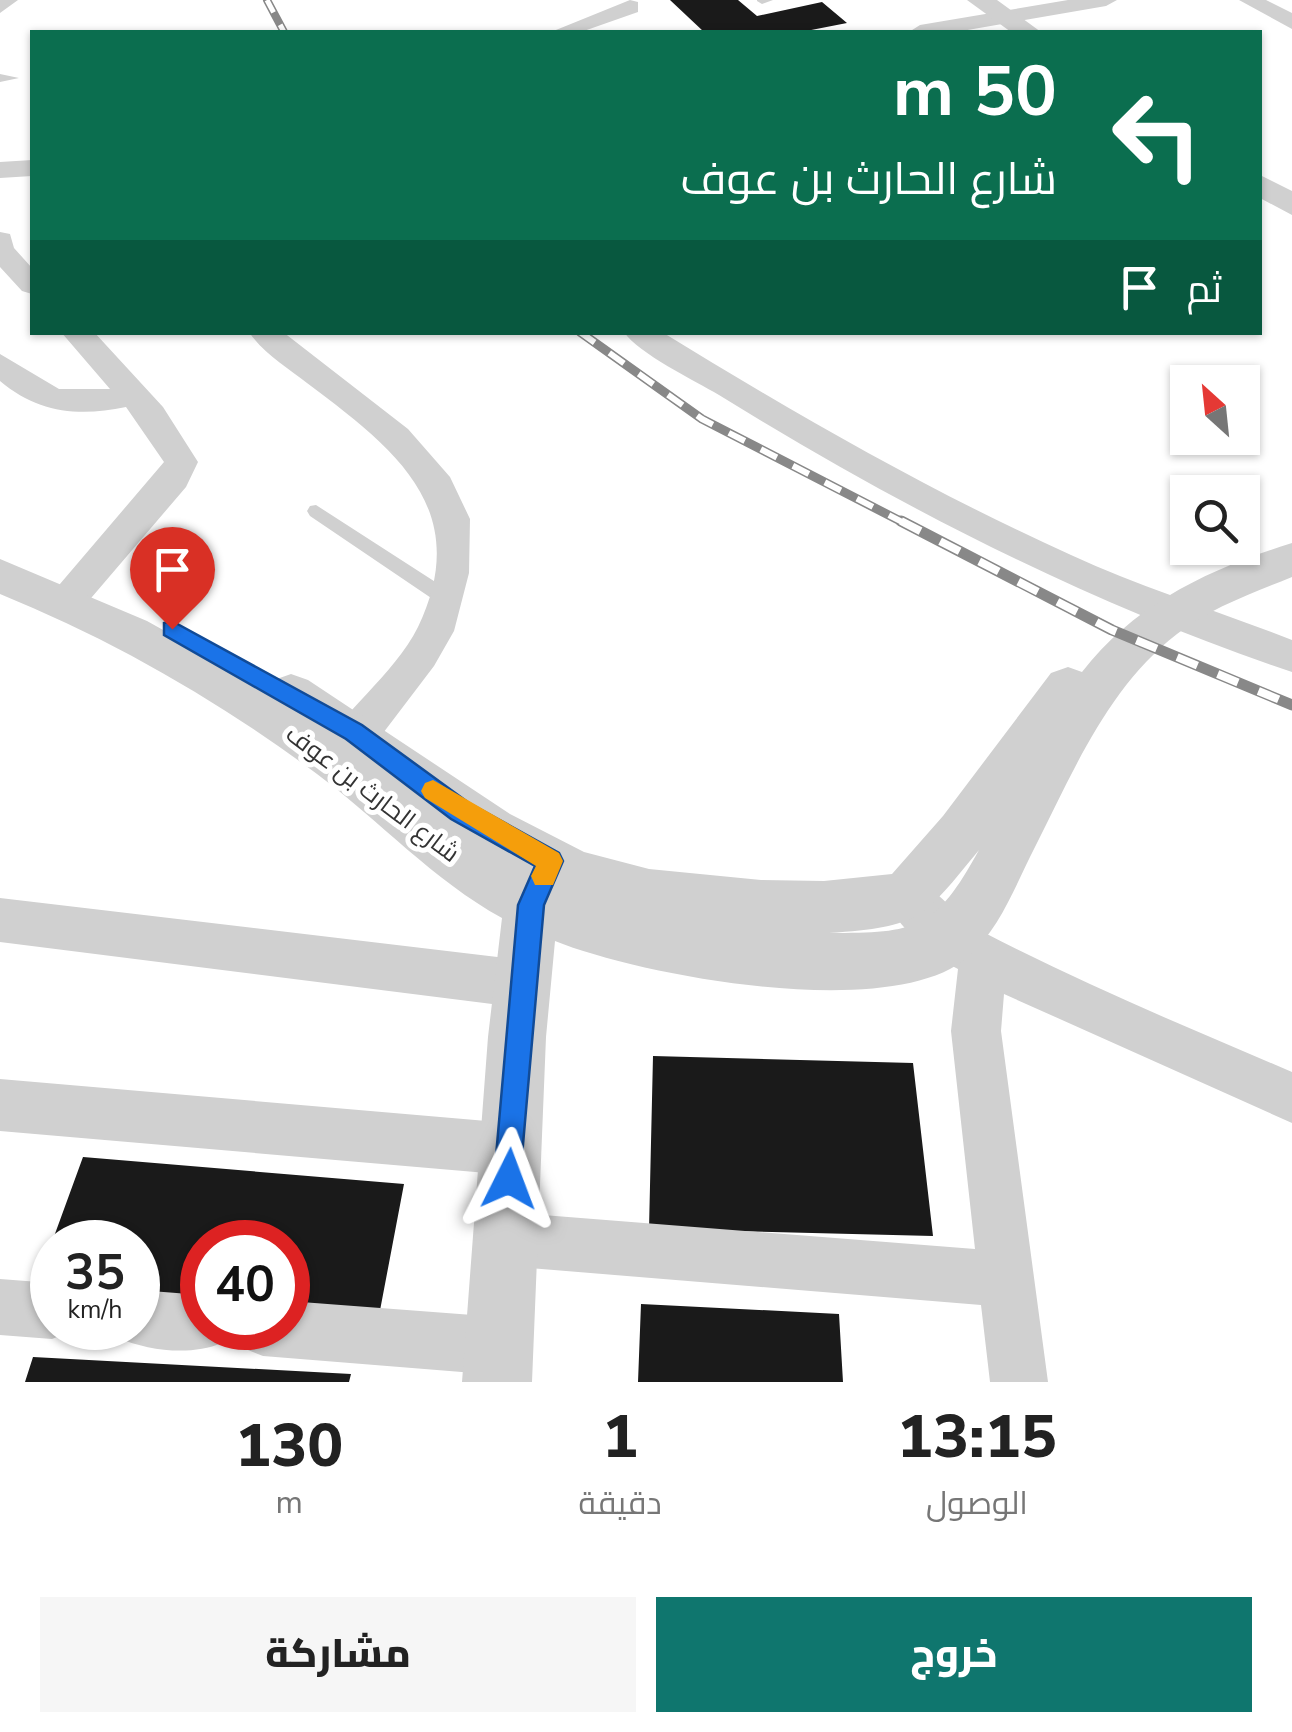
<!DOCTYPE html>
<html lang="ar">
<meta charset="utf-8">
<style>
body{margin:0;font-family:"Nunito Sans",Cairo,sans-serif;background:#f6f6f6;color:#222;direction:rtl;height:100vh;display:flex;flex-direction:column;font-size:38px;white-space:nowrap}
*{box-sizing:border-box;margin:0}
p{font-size:32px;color:#767676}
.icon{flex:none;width:55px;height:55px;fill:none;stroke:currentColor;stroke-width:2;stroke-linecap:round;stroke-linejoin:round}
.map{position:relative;height:1382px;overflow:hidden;direction:ltr}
.sheet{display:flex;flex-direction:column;background:#fff;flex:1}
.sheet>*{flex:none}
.banner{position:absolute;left:30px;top:30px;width:1232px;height:305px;border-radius:0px;box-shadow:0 2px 8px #0004;direction:rtl;background:#0b6e4f;color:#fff;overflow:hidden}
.needle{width:65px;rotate:333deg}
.controls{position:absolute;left:1170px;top:365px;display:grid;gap:20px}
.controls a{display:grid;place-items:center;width:90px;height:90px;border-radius:0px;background:#fff;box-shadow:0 2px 8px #0004;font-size:50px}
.speed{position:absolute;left:30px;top:1220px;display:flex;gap:20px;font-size:50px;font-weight:700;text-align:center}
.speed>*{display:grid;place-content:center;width:130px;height:130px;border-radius:50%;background:#fff;box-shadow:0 2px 8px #0004;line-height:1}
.speed small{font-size:25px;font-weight:400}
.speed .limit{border:15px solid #d22;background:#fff;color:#111}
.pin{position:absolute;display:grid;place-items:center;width:85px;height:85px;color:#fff;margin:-102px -42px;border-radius:50% 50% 50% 0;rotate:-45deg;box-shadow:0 0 10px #0007}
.pin .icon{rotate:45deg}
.me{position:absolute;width:110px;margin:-55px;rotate:3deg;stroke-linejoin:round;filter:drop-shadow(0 0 8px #0008)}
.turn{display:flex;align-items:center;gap:35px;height:210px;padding:0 40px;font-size:45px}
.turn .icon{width:130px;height:130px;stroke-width:2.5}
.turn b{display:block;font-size:70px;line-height:85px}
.then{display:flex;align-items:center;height:95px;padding:0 40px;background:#0003;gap:20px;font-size:38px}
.eta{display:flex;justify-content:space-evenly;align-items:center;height:170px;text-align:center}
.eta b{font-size:60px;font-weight:800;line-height:70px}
.cta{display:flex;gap:20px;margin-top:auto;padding:20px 40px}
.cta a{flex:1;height:115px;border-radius:0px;background:#0f766e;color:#fff;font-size:40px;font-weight:800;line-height:115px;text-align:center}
.cta a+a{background:#f6f6f6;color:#222}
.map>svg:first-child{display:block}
.building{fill:#1a1a1a}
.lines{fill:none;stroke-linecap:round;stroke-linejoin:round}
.service{fill:#d0d0d0;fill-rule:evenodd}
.minor{fill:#d0d0d0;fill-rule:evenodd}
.tertiary{fill:#d0d0d0;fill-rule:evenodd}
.rail-far2-casing{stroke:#888;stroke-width:8}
.rail-far1-casing{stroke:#888;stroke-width:9}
.rail-casing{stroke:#888;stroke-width:11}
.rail-far2{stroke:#fff;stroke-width:5;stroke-dasharray:14;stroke-linecap:butt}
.rail-far1{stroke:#fff;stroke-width:6;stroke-dasharray:18;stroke-linecap:butt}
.rail{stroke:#fff;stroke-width:8;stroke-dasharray:22;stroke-linecap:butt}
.route{fill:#1a73e8;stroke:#114b97;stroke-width:2.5}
.slow{fill:#f59e0b}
.labels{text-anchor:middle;stroke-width:10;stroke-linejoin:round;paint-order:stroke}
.street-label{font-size:25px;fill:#333;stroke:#fff}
</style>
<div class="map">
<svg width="1292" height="1382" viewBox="0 0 1292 1382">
<rect width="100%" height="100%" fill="#fff"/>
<path class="building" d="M670,0H738L757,16L822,2L847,23L801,32H704Z
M653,1056L913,1063L933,1236L649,1229Z
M83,1157L404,1184L378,1321L288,1313V1242H202V1305L138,1299V1242H52Z
M52,1243V1292L35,1290Z
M641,1304L839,1314L843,1382H638Z
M33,1357L351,1374L349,1382H25Z"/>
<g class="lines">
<path class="service" d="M773,0L762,4L757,1V0Z
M0,74L19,78L0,82Z
M316,505L454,594L456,599L454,604H440L310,516L307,511L310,506Z"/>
<path class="minor" d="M0,0H18L0,13Z
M630,0L638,2V12L581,32H551Z
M1068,0H1117L1106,6L956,32H909L920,25Z
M1239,0H1266L1292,13V29Z
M32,160V176L0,178V162Z
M0,232L10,234L14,248L32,268V294L22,291L0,267Z
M61,332H94L163,407L198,462L186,487L80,611L67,616L54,611L48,601L54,591L164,462L126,407C79,417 38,413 0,381V354L59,389H110Z
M249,332H283L408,429L450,477L470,519L469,573L454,631L434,666L352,774L337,779L322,774L316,761C341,710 393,677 418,627C475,508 392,447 307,383C288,368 263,353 249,332Z
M624,332H662C794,413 929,491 1071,555C1143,588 1218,611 1292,640V672C1089,604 900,507 719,395C694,380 639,354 624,332Z
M907,875C938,887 956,918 985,933C1085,985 1189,1028 1292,1072V1123L1004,994L1001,1031L1048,1382H990L981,1305L505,1266L486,1258L478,1239L486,1220L505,1212L975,1249L951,1031L958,969C928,953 898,928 884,896L891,881Z
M0,898L523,960L540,967L547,984L540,1001L523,1008L0,942Z
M0,1079L510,1123L528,1131L536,1149L528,1167L510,1175L0,1131Z
M0,1279L52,1283V1328H73L72,1331L52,1339L0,1335Z
M138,1290L202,1295V1328H229L222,1343C191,1356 149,1351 118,1338L114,1328H138Z
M288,1301L499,1317L519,1326L528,1346L519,1366L499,1375L263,1356L243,1348L235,1328H288Z"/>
<path class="tertiary" d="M967,0H997L1041,32H1011Z
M1260,175L1292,191V215L1260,198Z
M1292,543V577C1253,593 1210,608 1177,634C1108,687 1073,772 1035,847C1016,884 1000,929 968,957C892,1023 642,976 555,941L546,1037L532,1382H462L488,1037L502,918C433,880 380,821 317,774C219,701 113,640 0,594V559L147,621L269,689L274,680L291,674L308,680L510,814L584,852L649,869L761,880L824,881L892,874L943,816L1051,673L1068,667L1082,672C1136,603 1209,569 1292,543ZM979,850C935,930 917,933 829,933C921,927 923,918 979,850Z"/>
<g class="rail-far2-casing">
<path id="rail-far2" d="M267,0L284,32"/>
</g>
<g class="rail-far1-casing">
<path id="rail-far1" d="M580,332L702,419L906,524"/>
</g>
<g class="rail-casing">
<path id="rail" d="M901,521L1112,630L1292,705"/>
</g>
<use href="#rail-far2" class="rail-far2"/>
<use href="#rail-far1" class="rail-far1"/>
<use href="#rail" class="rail"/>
</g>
<path class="route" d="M172,621L362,725L469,803L559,853L563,861L544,905L519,1190L509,1194L498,1190L494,1179L518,905L535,866L451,819L346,739L164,635V623Z"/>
<path class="slow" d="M433,780L559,853L563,861L553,885H535L531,876L536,866L425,798L421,791L425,783Z"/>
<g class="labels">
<g class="street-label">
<text transform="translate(373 793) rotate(37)" y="9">شارع الحارث بن عوف</text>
</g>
</g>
</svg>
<div class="controls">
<a><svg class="needle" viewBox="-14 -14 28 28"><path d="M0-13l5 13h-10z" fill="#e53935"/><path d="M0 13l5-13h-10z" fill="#767676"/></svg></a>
<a><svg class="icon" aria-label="search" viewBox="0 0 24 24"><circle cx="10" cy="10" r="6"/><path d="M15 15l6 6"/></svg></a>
</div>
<div class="speed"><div>35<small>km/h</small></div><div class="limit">40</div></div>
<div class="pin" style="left:172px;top:629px;background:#d93025"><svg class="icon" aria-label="arrive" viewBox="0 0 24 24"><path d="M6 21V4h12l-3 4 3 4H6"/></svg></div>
<svg class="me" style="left:509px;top:1179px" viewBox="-20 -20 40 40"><path d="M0-17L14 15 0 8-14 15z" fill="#1a73e8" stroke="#fff" stroke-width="4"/></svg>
<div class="banner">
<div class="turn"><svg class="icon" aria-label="left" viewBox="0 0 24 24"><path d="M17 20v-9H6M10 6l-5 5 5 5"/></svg><div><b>50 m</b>شارع الحارث بن عوف</div></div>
<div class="then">ثم<svg class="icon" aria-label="arrive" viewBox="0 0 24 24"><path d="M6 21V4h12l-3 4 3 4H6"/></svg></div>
</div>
</div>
<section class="sheet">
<div class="eta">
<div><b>13:15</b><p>الوصول</p></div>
<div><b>1</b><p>دقيقة</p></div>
<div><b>130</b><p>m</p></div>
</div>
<div class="cta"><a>خروج</a><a>مشاركة</a></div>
</section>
